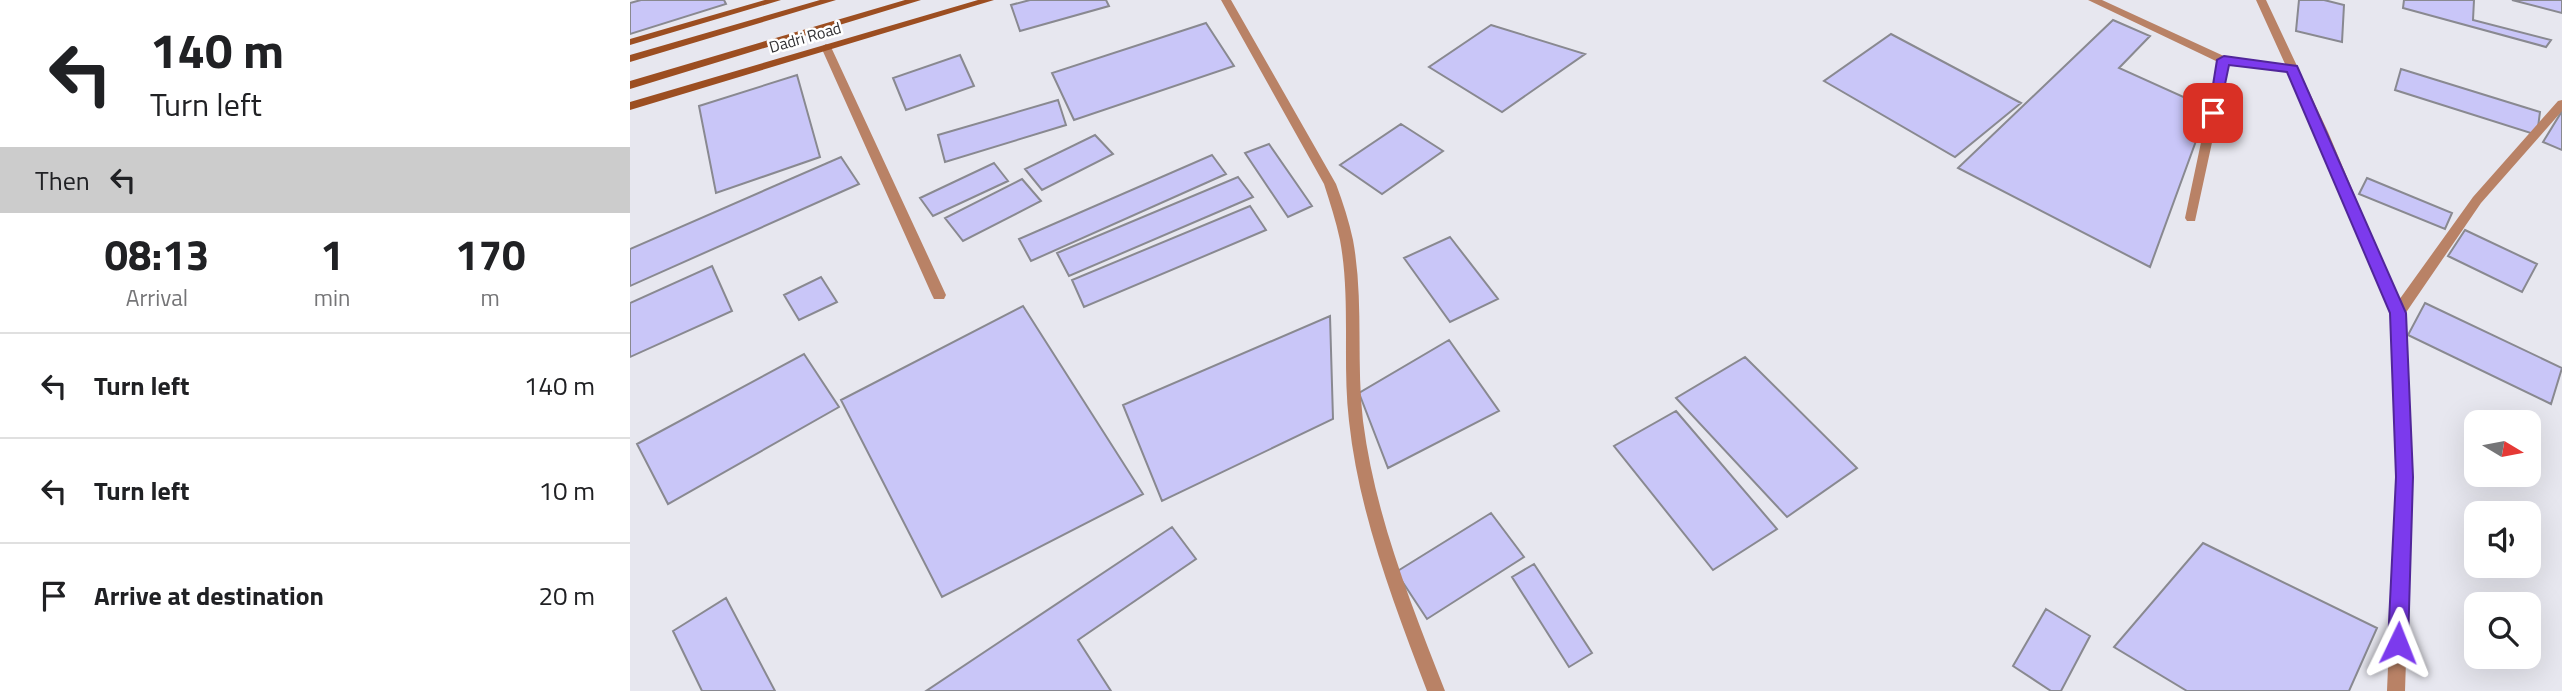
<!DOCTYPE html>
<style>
body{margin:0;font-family:"Titillium Web",sans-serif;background:#f2f2f2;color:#202124;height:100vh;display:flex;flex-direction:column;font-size:26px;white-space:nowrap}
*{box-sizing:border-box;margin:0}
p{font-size:23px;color:#757577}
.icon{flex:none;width:38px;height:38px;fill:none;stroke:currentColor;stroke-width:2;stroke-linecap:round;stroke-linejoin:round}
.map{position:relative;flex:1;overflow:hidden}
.drawer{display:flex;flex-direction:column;background:#fff;width:630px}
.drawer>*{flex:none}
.top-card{background:#fff;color:#202124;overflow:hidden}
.needle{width:46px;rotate:100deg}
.controls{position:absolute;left:1834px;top:410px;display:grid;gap:14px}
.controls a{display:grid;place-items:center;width:77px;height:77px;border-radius:14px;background:#fff;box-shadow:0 7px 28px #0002;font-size:35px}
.pin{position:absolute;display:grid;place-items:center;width:60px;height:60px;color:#fff;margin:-30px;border-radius:14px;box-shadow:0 4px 10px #0006}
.me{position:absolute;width:77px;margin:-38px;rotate:2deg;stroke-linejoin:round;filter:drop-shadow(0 0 5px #0008)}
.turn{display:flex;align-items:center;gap:24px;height:147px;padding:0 35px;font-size:32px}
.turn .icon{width:91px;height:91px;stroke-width:2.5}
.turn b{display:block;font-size:49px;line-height:60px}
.then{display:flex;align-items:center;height:66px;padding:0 35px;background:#0003;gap:14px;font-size:26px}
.eta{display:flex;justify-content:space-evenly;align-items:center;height:119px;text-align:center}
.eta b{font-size:42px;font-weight:700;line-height:49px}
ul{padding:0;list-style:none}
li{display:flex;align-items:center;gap:21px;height:105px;padding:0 35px;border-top:2px solid #e0e0e0}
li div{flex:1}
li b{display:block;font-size:26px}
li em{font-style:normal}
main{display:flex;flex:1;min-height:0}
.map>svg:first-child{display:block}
.building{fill:#c9c6f8;stroke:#898990;stroke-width:2}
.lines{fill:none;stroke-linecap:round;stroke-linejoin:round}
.lane{fill:#b98266;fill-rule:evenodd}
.street{fill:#b98266;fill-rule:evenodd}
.secondary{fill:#9c4e21;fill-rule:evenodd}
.route{fill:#7c3aed;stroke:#51269a;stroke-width:2}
.labels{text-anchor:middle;stroke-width:5;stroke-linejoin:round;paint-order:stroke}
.far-street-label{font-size:16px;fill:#313134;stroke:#fff}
</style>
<main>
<section class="drawer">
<div class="top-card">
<div class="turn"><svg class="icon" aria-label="left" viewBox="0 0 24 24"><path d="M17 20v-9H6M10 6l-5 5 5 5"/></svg><div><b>140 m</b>Turn left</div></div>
<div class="then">Then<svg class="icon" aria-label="left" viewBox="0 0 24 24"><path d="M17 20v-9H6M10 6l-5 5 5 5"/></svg></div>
</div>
<div class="eta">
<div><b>08:13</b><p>Arrival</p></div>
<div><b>1</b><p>min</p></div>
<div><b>170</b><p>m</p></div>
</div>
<ul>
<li><svg class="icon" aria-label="left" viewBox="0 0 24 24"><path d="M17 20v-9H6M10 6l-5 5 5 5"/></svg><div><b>Turn left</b></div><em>140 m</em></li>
<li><svg class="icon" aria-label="left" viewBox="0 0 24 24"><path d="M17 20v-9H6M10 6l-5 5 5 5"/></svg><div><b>Turn left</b></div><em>10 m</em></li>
<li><svg class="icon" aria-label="arrive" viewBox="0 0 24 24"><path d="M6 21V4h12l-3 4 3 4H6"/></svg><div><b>Arrive at destination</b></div><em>20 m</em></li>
</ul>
</section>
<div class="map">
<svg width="1932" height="691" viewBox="0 0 1932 691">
<rect width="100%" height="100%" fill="#e7e7ef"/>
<path class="building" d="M11,0H94L96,4L0,34V3Z
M400,0H476L479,6L390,31L381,5Z
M1669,0H1694L1714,5L1712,42L1666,31Z
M1774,0H1844L1843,20L1921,40L1916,47L1773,8Z
M1882,0H1932V13Z
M1483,20L1520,36L1489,68L1578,108L1520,267L1328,168Z
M576,23L604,66L444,120L422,73Z
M861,25L955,54L872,112L799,67Z
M1261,34L1391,103L1325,157L1194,81Z
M330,55L344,86L276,110L263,78Z
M1771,69L1910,112L1907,135L1765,90Z
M167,75L190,157L86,193L69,106Z
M428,100L436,125L315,162L308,135Z
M1932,111V150L1913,142Z
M771,124L813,151L752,194L710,165Z
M465,135L483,154L412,190L395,169Z
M639,144L682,206L658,217L615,153Z
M582,155L596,174L401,261L389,239Z
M211,157L229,184L0,286V249Z
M364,163L378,181L303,216L290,198Z
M608,177L623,197L439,276L427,253Z
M1737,178L1822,213L1815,229L1729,194Z
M392,179L411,201L333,241L315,218Z
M620,206L636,230L454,307L442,280Z
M1835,230L1907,264L1892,292L1818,256Z
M820,237L868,299L820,322L774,258Z
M82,266L102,311L0,357V303Z
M191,277L207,302L169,320L154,295Z
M1795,303L1932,368L1921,404L1778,335Z
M393,306L513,494L312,597L211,400Z
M700,316L703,419L532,501L493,405Z
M819,340L869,411L758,468L729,393Z
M174,354L209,407L38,504L7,444Z
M1115,357L1227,468L1157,517L1046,398Z
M1046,411L1147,529L1083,570L984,446Z
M861,513L894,557L797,619L766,572Z
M542,527L566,559L448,640L481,691H296Z
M1573,543L1747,628L1719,691H1557L1484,647Z
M904,564L962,653L939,667L882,577Z
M96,598L145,691H72L43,631Z
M1416,609L1460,636L1431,691H1421L1383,666Z"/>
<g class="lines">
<path class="lane" d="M1458,0H1472L1596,57L1662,65L1668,69L1662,73L1599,64L1565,221H1557L1555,218L1588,62Z"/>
<path class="street" d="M591,0H601L706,184C713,203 719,221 723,240C734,300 726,361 733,421C745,515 781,604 815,691H797C764,604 729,514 719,421C712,361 721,300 710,240C706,221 700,203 694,184Z
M1626,0H1636L1698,132L1769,300L1843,197L1928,101L1932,100V111L1851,203L1775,314L1782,477L1775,691H1757L1766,477L1761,313L1686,132Z
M196,44L201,47L316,295L314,299H304L302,295L191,47Z"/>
<path class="secondary" d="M135,0H151L0,45V39Z
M190,0H206L0,62V55Z
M275,0H291L0,89V81Z
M348,0H364L0,110V102Z"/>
</g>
<path class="route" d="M1594,56L1667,66L1776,313L1783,477L1778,643L1775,649L1768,652L1761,649L1758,643L1766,477L1760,313L1657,72L1599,65L1589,113L1578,116L1587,60Z"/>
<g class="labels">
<g class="far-street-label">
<text transform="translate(175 37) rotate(-16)" y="6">Dadri Road</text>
</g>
</g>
</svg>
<div class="controls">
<a><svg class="needle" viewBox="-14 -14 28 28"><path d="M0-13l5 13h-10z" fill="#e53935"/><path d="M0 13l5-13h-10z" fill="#757577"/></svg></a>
<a><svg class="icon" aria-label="sound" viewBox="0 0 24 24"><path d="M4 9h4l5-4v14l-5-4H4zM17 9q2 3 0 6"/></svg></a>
<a><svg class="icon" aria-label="search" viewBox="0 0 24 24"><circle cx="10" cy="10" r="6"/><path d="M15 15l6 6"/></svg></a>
</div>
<div class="pin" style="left:1583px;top:113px;background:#d93025"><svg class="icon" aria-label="arrive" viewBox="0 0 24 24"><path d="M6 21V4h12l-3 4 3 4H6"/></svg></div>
<svg class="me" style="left:1768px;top:643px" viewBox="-20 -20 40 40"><path d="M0-17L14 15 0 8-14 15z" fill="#7c3aed" stroke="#fff" stroke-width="4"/></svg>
</div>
</main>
